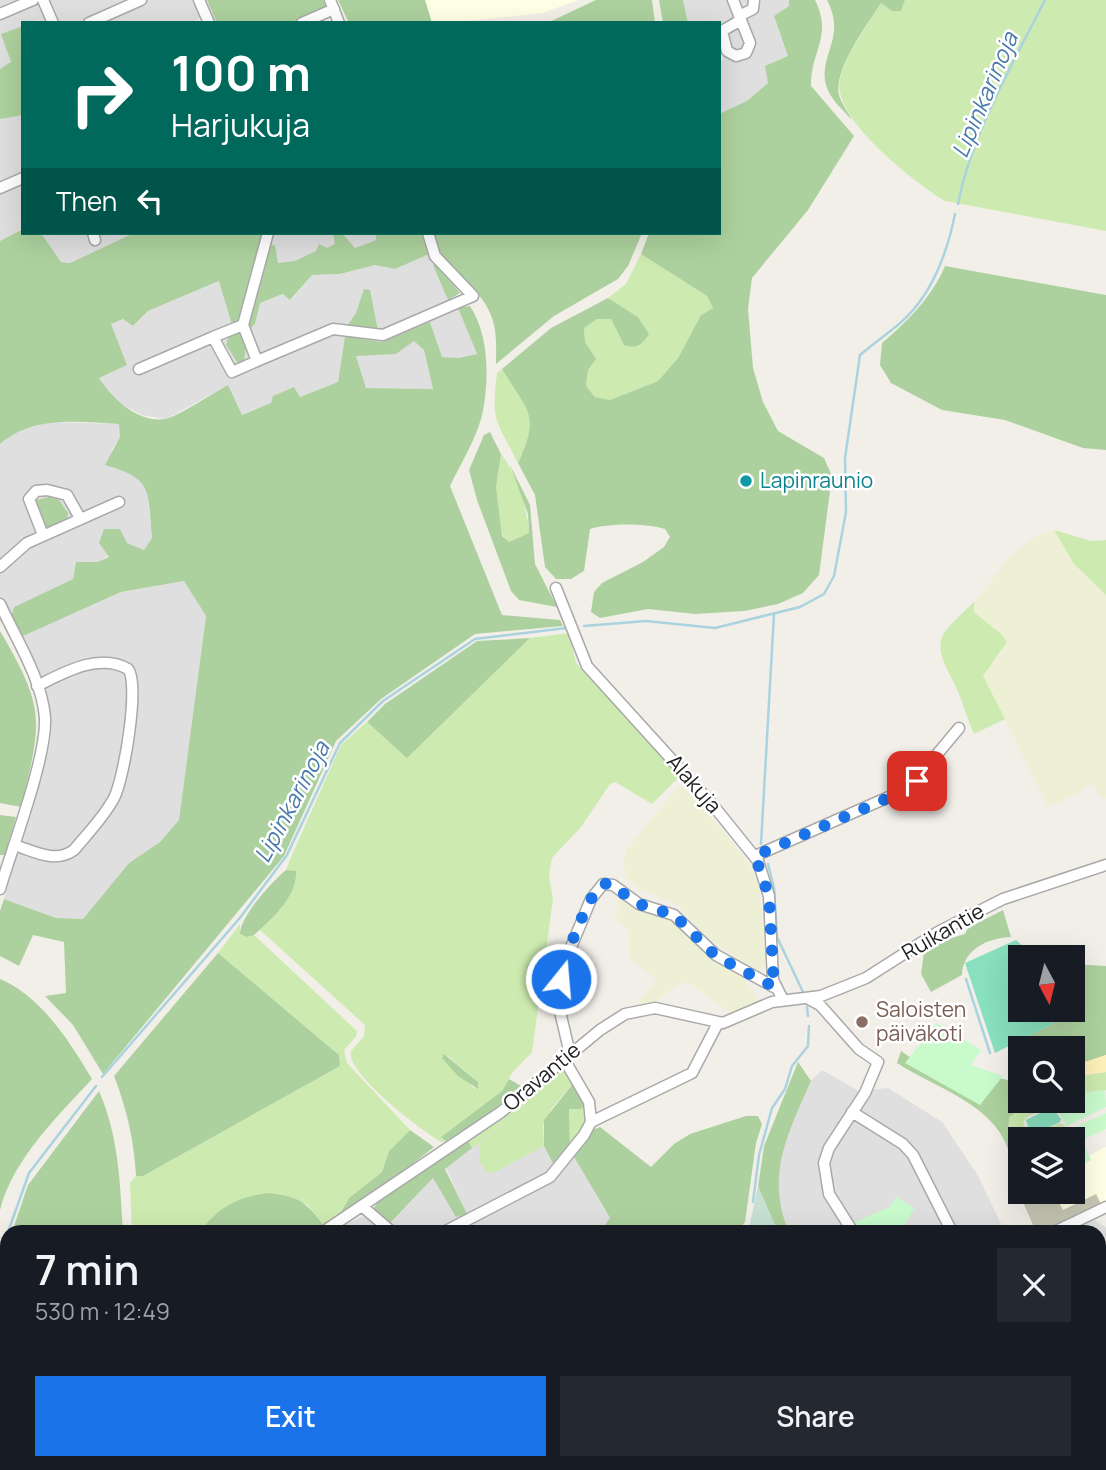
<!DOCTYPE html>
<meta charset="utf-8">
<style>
body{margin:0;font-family:Manrope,sans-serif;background:#242831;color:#f1f3f6;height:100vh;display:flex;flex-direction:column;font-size:26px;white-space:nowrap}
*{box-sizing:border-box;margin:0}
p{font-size:23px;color:#9ea1a6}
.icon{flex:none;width:38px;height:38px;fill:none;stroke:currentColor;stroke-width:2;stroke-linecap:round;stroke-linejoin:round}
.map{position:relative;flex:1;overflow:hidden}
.side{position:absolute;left:0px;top:1225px;width:1106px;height:245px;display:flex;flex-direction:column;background:#171b24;border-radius:21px 21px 0 0;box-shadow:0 7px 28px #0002}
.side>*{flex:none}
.guide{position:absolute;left:21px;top:21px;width:700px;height:214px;border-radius:0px;box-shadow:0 7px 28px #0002;background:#00695c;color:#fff;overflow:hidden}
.needle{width:46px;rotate:173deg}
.tools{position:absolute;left:1008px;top:945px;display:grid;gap:14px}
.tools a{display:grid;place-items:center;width:77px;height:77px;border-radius:0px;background:#171b24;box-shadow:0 7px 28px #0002;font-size:35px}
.pin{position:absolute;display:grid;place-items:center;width:60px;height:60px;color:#fff;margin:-30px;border-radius:14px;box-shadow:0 4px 10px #0006}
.me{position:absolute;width:77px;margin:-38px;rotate:17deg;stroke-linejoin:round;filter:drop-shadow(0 0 5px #0008)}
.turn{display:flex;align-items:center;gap:24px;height:147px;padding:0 35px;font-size:32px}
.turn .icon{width:91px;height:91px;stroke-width:2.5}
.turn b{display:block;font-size:49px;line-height:60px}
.then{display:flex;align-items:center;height:66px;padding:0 35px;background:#0003;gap:14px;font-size:26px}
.round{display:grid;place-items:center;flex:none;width:74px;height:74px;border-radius:0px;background:#242831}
.headline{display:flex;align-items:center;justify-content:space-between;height:119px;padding:0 35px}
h1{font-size:42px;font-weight:600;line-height:52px}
.button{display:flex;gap:14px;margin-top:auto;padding:14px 35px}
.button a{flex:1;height:80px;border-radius:0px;background:#1a73e8;color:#fff;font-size:28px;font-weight:600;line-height:80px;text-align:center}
.button a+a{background:#242831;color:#f1f3f6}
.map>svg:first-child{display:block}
.residential{fill:#e0dfdf}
.education{fill:#ffffe5}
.construction{fill:#c7c7b4}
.farmland{fill:#eef0d5}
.grass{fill:#cdebb0;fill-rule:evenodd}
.forest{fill:#add19e;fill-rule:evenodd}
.wetland{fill:#c6e0d4}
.sand{fill:#fff1ba}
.park{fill:#c8facc}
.pitch{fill:#88e0be}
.water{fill:#aad3df}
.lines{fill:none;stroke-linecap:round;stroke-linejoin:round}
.stream{stroke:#aad3df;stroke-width:2.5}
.minor-casing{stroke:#a9a9a9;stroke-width:13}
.primary-casing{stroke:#a06b00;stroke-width:18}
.minor{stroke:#fff;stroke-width:10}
.primary{stroke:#fcd6a4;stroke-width:14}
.route{stroke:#1a73e8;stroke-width:12;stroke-dasharray:0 21.6}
.culture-dot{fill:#0f9aa8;stroke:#fff;stroke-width:2.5}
.education-dot{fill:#8d6e63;stroke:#fff;stroke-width:2.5}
.labels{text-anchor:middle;stroke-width:5;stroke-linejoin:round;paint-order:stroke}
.culture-label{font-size:21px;fill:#0d838f;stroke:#fff;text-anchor:start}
.street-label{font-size:21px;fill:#222;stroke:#fff}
.education-label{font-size:21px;fill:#785e54;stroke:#fff;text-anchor:start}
.water-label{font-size:23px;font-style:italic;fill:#4a7aab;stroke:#fff}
</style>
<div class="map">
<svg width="1106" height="1470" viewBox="0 0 1106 1470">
<rect width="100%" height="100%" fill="#f2efe9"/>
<path class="residential" d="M0,0H207L217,23H204L201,18L189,23H42L40,20L23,23V26L2,34L11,63L0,69Z
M683,0H789V6L774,16L788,56L769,83L747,102L721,113L719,61L723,60L719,23H688Z
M23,115V229L0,241V118Z
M41,233H134L70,263L61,262Z
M262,233H333L336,244L295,262L277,263L266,246L259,245Z
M342,233H376V240L355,248Z
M429,254L448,300L458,308L477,354L458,358L442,357L430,322L381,342L345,336L338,382L300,397L294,388L271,403L239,416L228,385L166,419L142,415L113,400L99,377L127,364L110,324L123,319L134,326L148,311L220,281L232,325L248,324L249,329L255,324L260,303L284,294L291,300L312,275L340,274L375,265L395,269Z
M414,340L424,350L433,389L366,388L355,355L396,354Z
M49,422L120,424V437L111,451L147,488L152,538L144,550L127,543L98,562H76L73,579L14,607L11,617L0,622V444L12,433Z
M185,581L206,616L179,820L160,842L129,863L83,919L56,918L4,899L50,744L52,723L21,637L121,592Z
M822,1070L859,1091L888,1088L942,1122L977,1174L1005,1232H789L780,1211L777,1178L788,1131L811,1081Z
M520,1108L560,1172L574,1157L610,1219L600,1232H331L361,1217L391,1222L433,1178L466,1214L446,1167Z
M1093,1219L1106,1227V1300L1099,1298V1232H1066Z
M1099,1320L1106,1322V1470H952L953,1463H1099Z
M358,1463H452L457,1470H369Z"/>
<path class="education" d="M425,0H578L543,13L448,23H432Z
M1106,1147V1201L1063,1221L1038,1211L1028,1192H1073V1169L1090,1160L1088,1156Z"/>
<path class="construction" d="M1028,1192H1053L1063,1210L1096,1194L1102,1206L1047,1232H1036L1020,1195Z"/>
<path class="farmland" d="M1054,530L1074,564L1106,595V799L1100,797L1093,785L1085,786L1081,792L1048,807L983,676L984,671L1003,652L1001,634L974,612V602L1010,556L1037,535Z
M682,782L748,862L759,887L766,961L764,972L734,957L705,936L678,906L636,887L626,877L623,861L627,849Z
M620,897L677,922L739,972L759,1001L732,1014L692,985L681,982L656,1002L640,1004L638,1001L657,980L630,959V933L615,916Z"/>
<path class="grass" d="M905,0H1106V231L945,201C915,183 830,117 840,79C847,52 867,27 881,3L892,11H901Z
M641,254L707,296L713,308L701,315L678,358L658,381L610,400L595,397L586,386L588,370L595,359L585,342L584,328L597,319H611L624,345L638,317L608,298L626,284Z
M502,369C527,410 541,413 518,463C496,419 491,424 497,373Z
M501,454C517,474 527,507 529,533L509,542C487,525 497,478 501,454Z
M1054,530L1091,541L1106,540V595L1074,564Z
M974,602V612L1001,634L1007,642L983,676L1005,719L974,734C967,719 963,702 956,687C931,640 935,639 974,602Z
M569,633L576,663L680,776L652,804L615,782L610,784L581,827L552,858L549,876L553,899L532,1052L512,1073L502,1091L441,1137L446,1141L441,1142C422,1131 345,1073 351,1051L364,1036L365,1025L260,930C276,915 298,894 296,871L286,870L291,857L341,745L367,722L407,757L530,638ZM448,1056L478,1082L475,1089L442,1058Z
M240,924V934L247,937L254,935L357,1031L356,1037L344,1050L347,1063L410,1130L389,1151L382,1172L349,1198L340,1214L324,1226L307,1204L206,1224L207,1232H132L130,1183L136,1176H143L340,1066L339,1055L218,953Z
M565,1069L573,1083L552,1108L543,1126L544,1146L493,1173L487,1172L479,1161L480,1144L520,1109L475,1147L470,1146L467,1139L558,1070Z
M1106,1072V1090L1073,1094V1077Z
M1040,1101H1063L1062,1117L1053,1105L1027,1117L1023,1122L1029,1136L1060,1123L1066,1126L1037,1139H1020L1019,1146L1008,1132L1009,1118L1020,1108Z
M585,1105L587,1123L570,1148L569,1109Z
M201,1463H249L260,1470H213Z"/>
<path class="forest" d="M207,0H323L326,7L290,23H217Z
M338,0H425L432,23H349Z
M596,0H652L655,23H547Z
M659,0H683L688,23H663Z
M789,0H815C833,36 811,50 811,86L854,136L808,210L752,278L748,309L753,368L763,402L778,431L824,458L832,476L819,575L803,593L778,604L744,611L695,614L648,609L600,618L591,612L594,592L602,583L643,562L664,547L670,537L665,529C647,523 608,523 590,529L584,571L571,579H556L545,567L535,495L518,463C541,413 527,411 502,369L551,328L608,298L638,317L649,334C642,345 637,349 624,345L611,319H597L584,328L585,342L596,359L588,370L586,386L595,397L610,400L658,381L678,358L701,315L713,308L707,296L641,254L649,233H719V109L721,113L747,101L768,83L765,66L788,56L774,16L789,6Z
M827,0H905L901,11H892L881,3C868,24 833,70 839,95C841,103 848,112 852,120C842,109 830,99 826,85C818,55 847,38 827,0Z
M23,26V115L0,119V69L11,62L1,34Z
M23,229V233H41L61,262L70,263L134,233H262L238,323L232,325L219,281L148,311L133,326L123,319L111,324L127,365L99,378C112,398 137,423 165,419C177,417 215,392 228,385L242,415L271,403L273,396L294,387L300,397L338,382L345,336L381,342L430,322L442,357L459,358L477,354L458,308L470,306C489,335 489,377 483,411C478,436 461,463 450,486L502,615L560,620L563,626L475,634L381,699L336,741L284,856L103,1074L73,1025L45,996L66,993L64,942L33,935L19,966L0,956V911L4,899L56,918L83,919L129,863L160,842L179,820L206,616L184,581L121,592L21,637L11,617L14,607L73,579L76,562H97L109,557L99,543L104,529H120L127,543L144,550L152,538C147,491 155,479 105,465L120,437L119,424C78,422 34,415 0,444V241ZM414,341L424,350L433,389L366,388L356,356L396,354Z
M333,233H342L355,248L376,240V233H422L429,254L395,269L375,265L340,274L312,275L290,300L283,294L260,303L255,324L249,330L248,324L266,246L275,245L278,263L295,261L316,251L319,244L327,248L335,244Z
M430,233H642L628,266L618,279L554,316L496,364C496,350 497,335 493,321C483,285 441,269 430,233Z
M436,263L460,293L448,300L433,265Z
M945,266L1106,295V450L1083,448L1005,420L942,410L891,383L880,365L882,343C907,322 932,297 945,266Z
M364,289L370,290L378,331L347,326L356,313Z
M234,333H240L246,346L244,361L239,365L226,345L228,338Z
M490,432L501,454L496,487L502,536L509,542L529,533L528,514L510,465L530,505L535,564L557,607L519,600L511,591L477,500L469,470L484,435Z
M49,497L59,500L68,513L67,520L47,528L36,500Z
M0,631C46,709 42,721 21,807L0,803Z
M530,638L407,758L367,722L385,704L477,641Z
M0,815L16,817L5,855H0Z
M286,870L296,871C298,896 272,919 254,935L247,937L240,934C240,916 272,882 286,870Z
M1003,910L1011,937C988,938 963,949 962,975L931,992L921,974L924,952L945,940L965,934L968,928Z
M218,953L339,1055L340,1066L143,1176H136C134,1140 127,1110 114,1076Z
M1073,964L1106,966V1055L1073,1066V1048H1020V1101H1040L1020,1108L1009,1118L1008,1132L1019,1146L1012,1150L1008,1149C992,1103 935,1088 897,1063L901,1051L911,1058L1012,1081L1016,1076L1011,1045L1053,1024V1010H1073Z
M0,979C41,996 70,1042 92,1079C57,1117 13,1159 0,1210Z
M444,1054L478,1082V1089L458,1076L442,1058Z
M798,1062L811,1081C788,1133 765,1176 789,1232H778L758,1187L764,1146Z
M509,1079L521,1086L489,1114L446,1141L441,1137L502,1091Z
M575,1081L585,1105L581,1109H569L570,1148L555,1167L544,1146V1120Z
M99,1091C119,1137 120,1183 123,1232H12L28,1185Z
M746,1116H758L762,1124L756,1143L745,1222L737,1232H600L610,1218L574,1157L592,1130L600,1127L651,1167L674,1144L690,1134Z
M410,1130L434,1147L385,1186L340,1214L349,1198L382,1172L389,1151Z
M467,1139L472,1148L445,1169L467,1214L456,1217L433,1178L391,1222L387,1223L374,1208L377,1202Z
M269,1193C300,1197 305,1201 324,1226L314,1232H207L206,1224C224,1204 242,1196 269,1193Z
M0,1315L7,1320V1415L0,1413Z
M1,1430L7,1431V1463H78L76,1470H0Z
M297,1463H358L369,1470H308Z"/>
<path class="wetland" d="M758,1186L778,1232H748Z
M466,1463H690L698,1470H469Z
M867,1463H944L941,1470H867Z"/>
<path class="sand" d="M1106,1055V1072L1073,1077V1066Z"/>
<path class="park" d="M937,1023L981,1050L971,1065L1003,1076L980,1105L905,1063Z
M1105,1090L1106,1107L1067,1126L1052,1101H1073V1094Z
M1106,1113V1129L1082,1140L1091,1160L1073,1169V1139H1049Z
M896,1197L914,1208L901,1232H858L852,1223L890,1207Z"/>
<path class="pitch" d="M1016,940L1035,957H1020V1010H1049L1053,1024L995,1053L965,963Z
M1052,1107L1061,1119L1060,1122L1033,1135L1030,1134L1026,1120Z"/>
<path class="water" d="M690,1463H818L815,1470L794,1467L791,1470H698Z"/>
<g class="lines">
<path class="stream" d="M958,204C971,135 1013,63 1045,0
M584,626L646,621L715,628L800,607L824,594L834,576L846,512L845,458L860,355C873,344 886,335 899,324C931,297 947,254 955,214
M761,844L774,614
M768,864L774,888L777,937L803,992
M966,979L990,1053
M807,1007L808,1016
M102,1077L239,919L287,855L340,743L383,701L475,639L566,628
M753,1202L759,1155L772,1108L785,1089L792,1066L808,1046L809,1026
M8,1232L29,1173L96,1086
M0,1257L7,1235
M561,1470L569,1463"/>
<g class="minor-casing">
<path id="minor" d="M43,0L53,23
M199,0L209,23
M330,0L339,23
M733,0L750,43L746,53L736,56L727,51L722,31L741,20
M0,14L33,0
M739,16L753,9L754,0
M89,23L141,0
M302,23L334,9
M0,188L23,178
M93,233L95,240
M268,233L243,325L257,361L333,329L383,335L473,296L435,256L428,233
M213,337L243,325
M139,369L213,337L232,372L257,361
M43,535L29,499L36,491L47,490L67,495L80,518
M0,567L27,543L119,502
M556,588L587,666L712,804L758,861L769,896L773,980L783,1000
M0,604C16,639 42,679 45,718C47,757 12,848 0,889
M14,845C34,851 55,864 74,850C88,833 104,817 114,798C124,779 140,684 128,669C99,652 63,673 37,686
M755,856L909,788L959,728
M809,999L820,1005L859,1049L878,1062L865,1093L829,1148L824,1163L829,1194L853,1232
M570,1054L558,1003L562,969L591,899L603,884L613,885L639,904L674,915L716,955L774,987
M852,1112L903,1144L913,1155L952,1232
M591,1122L692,1073L718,1023
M363,1207L392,1232
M323,1232L501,1112L600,1030L625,1014L655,1008L723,1023L772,1002L821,996L866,978L938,932L1003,899L1106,865
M444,1232L550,1177L584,1135L591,1122L589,1102L564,1059
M1054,1232L1106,1207
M1099,1366L1106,1367
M1099,1408L1106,1400
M963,1463L969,1470
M136,1470L141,1463
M1047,1470L1053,1463"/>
</g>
<g class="primary-casing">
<path id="primary" d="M0,1292L7,1297
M259,1463L270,1470"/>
</g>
<use href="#minor" class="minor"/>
<use href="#primary" class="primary"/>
</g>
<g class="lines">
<path class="route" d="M561,979C563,959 587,902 599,886L608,883L639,904L674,915L716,956L774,987L769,896L755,856L902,792L917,781"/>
</g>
<circle class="culture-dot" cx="746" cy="481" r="7"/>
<circle class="education-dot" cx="862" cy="1022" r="7"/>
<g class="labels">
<g class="culture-label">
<text x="760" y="488">Lapinraunio</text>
</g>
<g class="street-label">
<text transform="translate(694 784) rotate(49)" y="7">Alakuja</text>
<text transform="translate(943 932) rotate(-30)" y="7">Ruikantie</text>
<text transform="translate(542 1077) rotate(-40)" y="7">Oravantie</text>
</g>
<g class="education-label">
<text x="876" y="1017">Saloisten<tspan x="876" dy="24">päiväkoti</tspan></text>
</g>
<g class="water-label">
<text transform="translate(985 95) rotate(-67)" y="8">Lipinkarinoja</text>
<text transform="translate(292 802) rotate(-62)" y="8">Lipinkarinoja</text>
</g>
</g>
</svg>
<div class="tools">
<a><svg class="needle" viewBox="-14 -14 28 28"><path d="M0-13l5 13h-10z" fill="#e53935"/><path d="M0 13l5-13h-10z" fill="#9ea1a6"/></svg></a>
<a><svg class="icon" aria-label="search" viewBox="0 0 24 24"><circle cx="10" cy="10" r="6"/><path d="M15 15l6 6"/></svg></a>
<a><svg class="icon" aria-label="layers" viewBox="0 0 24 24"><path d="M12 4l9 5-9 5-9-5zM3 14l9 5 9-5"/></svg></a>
</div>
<div class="pin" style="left:917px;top:781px;background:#d93025"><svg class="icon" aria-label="arrive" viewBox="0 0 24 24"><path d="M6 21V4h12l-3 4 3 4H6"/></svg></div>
<svg class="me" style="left:561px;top:979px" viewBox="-20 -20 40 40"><circle r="17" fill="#1a73e8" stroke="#fff" stroke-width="3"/><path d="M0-11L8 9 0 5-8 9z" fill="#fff"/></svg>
<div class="guide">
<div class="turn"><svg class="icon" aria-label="right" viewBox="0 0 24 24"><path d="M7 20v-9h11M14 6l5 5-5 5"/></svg><div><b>100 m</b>Harjukuja</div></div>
<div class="then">Then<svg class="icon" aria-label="left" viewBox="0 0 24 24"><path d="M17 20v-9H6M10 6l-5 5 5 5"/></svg></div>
</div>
<section class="side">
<div class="headline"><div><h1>7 min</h1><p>530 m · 12:49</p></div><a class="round"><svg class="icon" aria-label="close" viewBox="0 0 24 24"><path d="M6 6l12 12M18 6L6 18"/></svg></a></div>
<div class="button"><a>Exit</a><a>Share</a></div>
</section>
</div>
